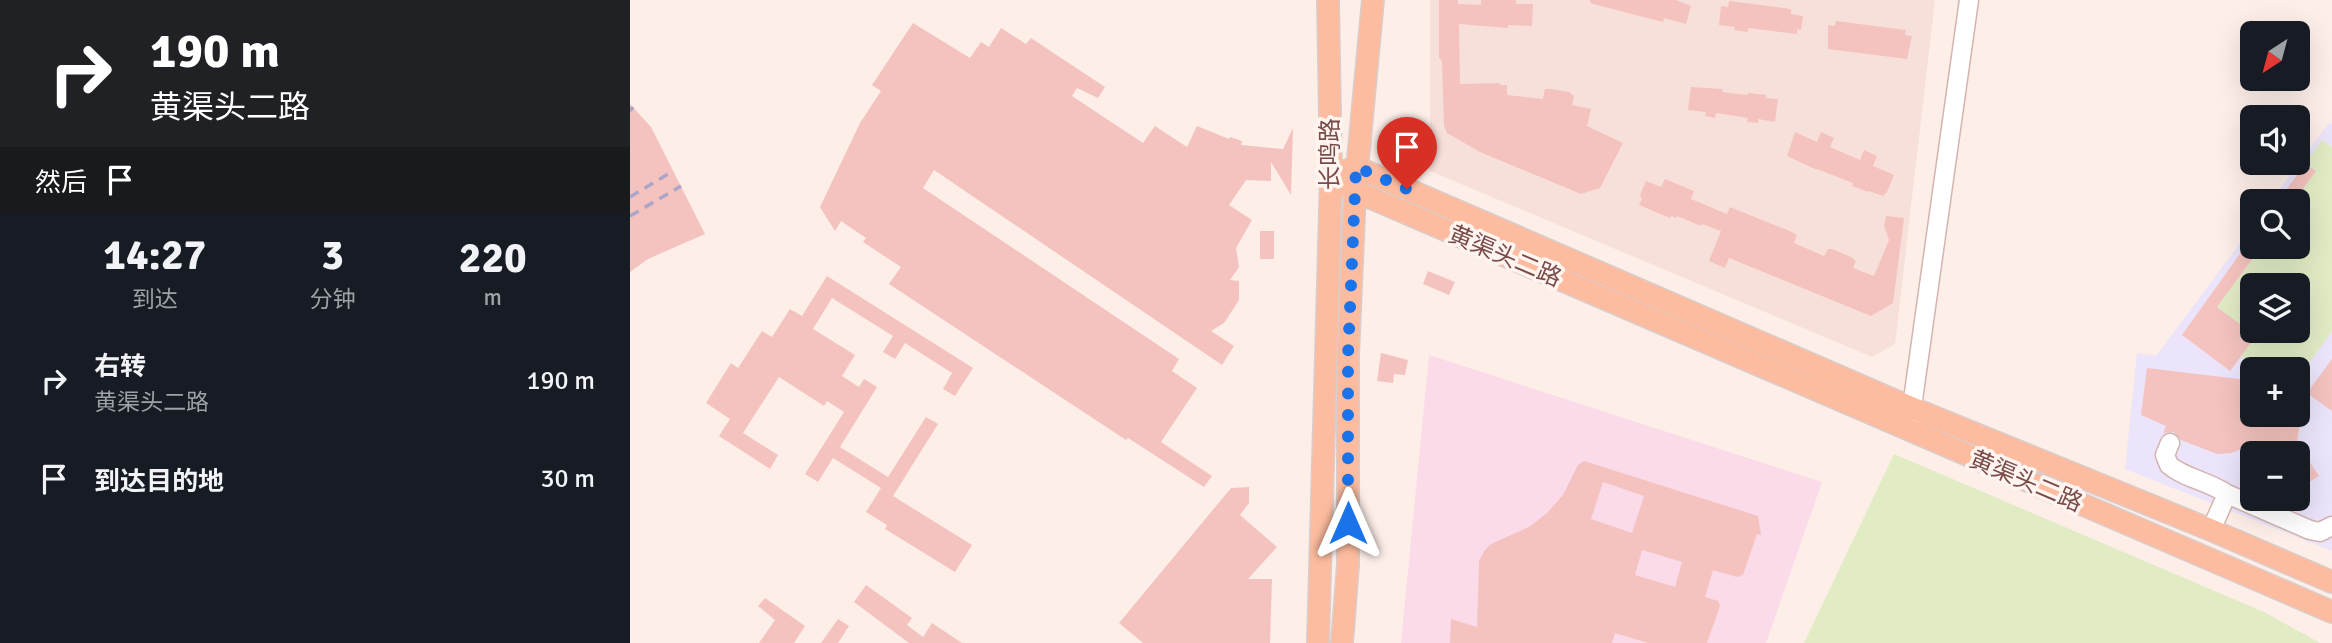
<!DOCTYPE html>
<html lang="zh">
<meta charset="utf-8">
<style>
body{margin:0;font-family:Signika,"Noto Sans SC",sans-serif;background:#20242c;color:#f1f3f6;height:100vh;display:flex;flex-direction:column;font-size:26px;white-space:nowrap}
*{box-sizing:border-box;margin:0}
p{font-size:23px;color:#9ea1a6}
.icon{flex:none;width:38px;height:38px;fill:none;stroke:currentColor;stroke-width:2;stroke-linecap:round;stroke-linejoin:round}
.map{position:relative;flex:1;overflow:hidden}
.panel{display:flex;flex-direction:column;background:#171b24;width:630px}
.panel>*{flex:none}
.guide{background:#202124;color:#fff;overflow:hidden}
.needle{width:46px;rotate:216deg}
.controls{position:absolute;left:1610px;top:21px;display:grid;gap:14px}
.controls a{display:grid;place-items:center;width:70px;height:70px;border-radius:10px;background:#171b24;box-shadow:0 7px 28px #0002;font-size:35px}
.pin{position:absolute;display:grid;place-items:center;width:60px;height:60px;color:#fff;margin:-72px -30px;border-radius:50% 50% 50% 0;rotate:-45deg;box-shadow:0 0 7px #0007}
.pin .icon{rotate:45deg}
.me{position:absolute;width:77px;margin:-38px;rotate:0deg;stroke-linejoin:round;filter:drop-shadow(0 0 5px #0008)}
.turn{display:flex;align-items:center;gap:24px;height:147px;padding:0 35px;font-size:32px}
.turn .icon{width:91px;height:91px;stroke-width:2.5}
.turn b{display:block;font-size:49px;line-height:60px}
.then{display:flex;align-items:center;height:66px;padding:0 35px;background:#0003;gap:14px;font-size:26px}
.eta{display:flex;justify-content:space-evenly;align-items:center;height:119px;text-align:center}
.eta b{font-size:42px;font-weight:700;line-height:49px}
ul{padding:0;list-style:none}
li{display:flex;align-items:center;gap:21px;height:98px;padding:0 35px}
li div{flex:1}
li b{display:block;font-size:26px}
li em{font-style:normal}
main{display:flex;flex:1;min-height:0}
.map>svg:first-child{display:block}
.residential{fill:#f7e0d9}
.education{fill:#ebe4fa;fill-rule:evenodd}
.medical{fill:#fbdbe9}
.green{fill:#e1ecc5;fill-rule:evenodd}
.building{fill:#f4c3bf;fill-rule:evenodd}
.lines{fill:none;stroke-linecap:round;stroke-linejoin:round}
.minor-casing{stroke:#d3b4af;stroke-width:21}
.major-casing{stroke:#d9cdcc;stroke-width:24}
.minor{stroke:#fff;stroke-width:18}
.major{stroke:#fdbc9f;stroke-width:21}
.rail{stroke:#ada5c8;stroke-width:3.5;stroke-dasharray:10 7;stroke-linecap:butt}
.route{stroke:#1a73e8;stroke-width:12;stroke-dasharray:0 21.6}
.labels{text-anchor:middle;stroke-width:7;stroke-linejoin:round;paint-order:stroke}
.street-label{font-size:24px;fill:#794c4a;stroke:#fff4ef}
</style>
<main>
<section class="panel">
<div class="guide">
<div class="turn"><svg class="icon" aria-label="right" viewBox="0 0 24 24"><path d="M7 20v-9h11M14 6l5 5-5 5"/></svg><div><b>190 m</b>黄渠头二路</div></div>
<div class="then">然后<svg class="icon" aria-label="arrive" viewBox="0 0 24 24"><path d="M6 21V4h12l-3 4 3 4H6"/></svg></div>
</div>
<div class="eta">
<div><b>14:27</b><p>到达</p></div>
<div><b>3</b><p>分钟</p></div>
<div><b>220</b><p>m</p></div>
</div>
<ul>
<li><svg class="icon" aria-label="right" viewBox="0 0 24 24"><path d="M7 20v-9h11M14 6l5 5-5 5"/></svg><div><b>右转</b><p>黄渠头二路</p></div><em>190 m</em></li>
<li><svg class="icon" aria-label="arrive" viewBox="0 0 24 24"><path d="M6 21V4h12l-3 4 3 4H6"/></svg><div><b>到达目的地</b></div><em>30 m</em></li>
</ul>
</section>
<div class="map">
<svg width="1702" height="643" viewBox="0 0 1702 643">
<rect width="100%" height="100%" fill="#fdeee8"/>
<path class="residential" d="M800,0H1305L1265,344L1242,357L800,171Z"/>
<path class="education" d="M1699,123L1702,124V551L1495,469L1507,353L1526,356L1622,227V247H1668V201H1641ZM1622,285H1668V331H1622ZM1622,369H1668V415H1622ZM1622,453H1668V499H1622Z"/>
<path class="medical" d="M799,355L1192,482L1136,643H771Z"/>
<path class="green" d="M1692,140L1702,147V331L1668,378V369H1629L1611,356L1626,336L1577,300L1579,297L1589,304L1631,247H1668V201H1664L1685,172L1675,164ZM1622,285H1668V331H1622Z
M1264,454L1634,612L1690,643H1174Z"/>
<path class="building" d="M809,0H828V4L851,5V0H886V4H903L902,26L878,25V28L829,24L830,84L870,83L869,85H877V95L913,99L915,89H921L939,92L944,96L942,105L961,109L957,126L993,143L970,188L951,194L850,152L817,133L814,126L812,62L809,57Z
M960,0H1046L1061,6L1056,24L1034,18L1033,22L994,12L960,3Z
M1099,1L1161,9V14L1173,16L1171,30L1167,29V34L1118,28V32L1104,30L1105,27L1089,25L1091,6L1098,7Z
M1206,21L1276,30L1275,35L1282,36L1277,59L1198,49V25L1205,26Z
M283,23L340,58L351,42L359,47L371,28L396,44L401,38L475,87L468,98L447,88L442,96L513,143L525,126L557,147L567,126L599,139L600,137L612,141L611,145L653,149L663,128L661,195L641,162V181L616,180L599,205L622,220L606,248L609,267L600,280L609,281V300L594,323L581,331L604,346L592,365L304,170L293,188L549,359L542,371L567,388L531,442L582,476L574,487L498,438L496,440L259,284L271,267L233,242L236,238L211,221L205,231L190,207L230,123L251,91L242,85Z
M1061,87L1093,89L1092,92L1117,95L1118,93L1136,95V98L1148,99L1145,122L1128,119V123L1117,122L1118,118L1086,113L1085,118L1075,116L1076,112L1058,110Z
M0,104L21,127L75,234L18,259L0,272Z
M1165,132L1187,142L1191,132L1204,138L1200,147L1230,160L1234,150L1247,156L1243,166L1264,175L1257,192L1253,196L1239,191L1238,192L1222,186L1223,183L1187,169V170L1157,156Z
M1675,164L1686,171L1664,201H1648Z
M1035,179L1064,191L1061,199L1097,214L1100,207L1162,232L1167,235L1164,243L1194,256L1198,249H1202L1221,257L1226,261L1223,268L1244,276L1259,240L1254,225L1256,216L1274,218L1263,303L1241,316L1099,258L1095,268L1079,261L1091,231L1072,224L1071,226L1047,216L1046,218L1041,216L1040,218L1009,205L1012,199L1010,195L1016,181L1031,187Z
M630,231H644V259H630Z
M1622,237V247H1631L1587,307L1626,336L1600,371L1552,335Z
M798,271L825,282L819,295L793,284Z
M197,276L343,368L325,396L313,389L322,373L275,343L265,359L253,352L263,336L202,298L183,329L225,355L212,376L229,387L234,379L247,387L210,447L258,477L296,417L308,424L263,496L342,545L325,572L255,529L257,525L236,512L251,488L203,458L188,482L175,474L214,412L197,401L194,406L149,377L113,433L148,455L140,469L89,436L100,419L76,403L101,363L108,368L132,331L142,337L160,309L172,316Z
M751,353L778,360L775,375L764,374L763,383L747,381Z
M1702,359V411L1677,393Z
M1517,368L1617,380L1615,395L1622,396V415H1671L1667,443L1689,476L1668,489V453H1617L1614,448L1601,453L1587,454L1551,440L1544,432L1533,433L1536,426L1511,415Z
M954,461L1128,516L1131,535L1127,534L1113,575L1107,577L1083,570L1075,597L1088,601L1090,606L1077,643H1018L985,633L982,643H820L821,619L847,627L849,561L855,550L861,544L899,527L917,513L933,495L948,465ZM973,482L1014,496L1002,533L961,519ZM1012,550L1052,562L1045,587L1005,575Z
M619,487V503L610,515L647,547L618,579H642L640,643H513L489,623L601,488Z
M236,585L282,618L277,625L293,637L302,623L332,643H279L224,602Z
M135,598L175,626L164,643H129L145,620L128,606Z
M208,619L219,626L208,643H191Z"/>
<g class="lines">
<g class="minor-casing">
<path id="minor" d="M1280,421L1339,0
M1540,443L1535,455L1539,465C1554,478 1578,481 1597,494
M1581,530L1597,494L1680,530L1690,532L1702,526"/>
</g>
<g class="major-casing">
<path id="major" d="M701,176L725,191L1702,612
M701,176L726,167L1282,408L1581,530L1702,582
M688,643L701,176L698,0
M712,643L718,565V356L725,191L743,0"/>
</g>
<use href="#minor" class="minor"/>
<use href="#major" class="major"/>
<path class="rail" d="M0,111L3,107
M0,197L43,171
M0,216L51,186"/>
</g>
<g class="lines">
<path class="route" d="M718,523V356L726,167L777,189"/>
</g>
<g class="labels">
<g class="street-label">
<text transform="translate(700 154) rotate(-90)" y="8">长鸣路</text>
<text transform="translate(875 256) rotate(23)" y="8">黄渠头二路</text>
<text transform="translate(1396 481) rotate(23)" y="8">黄渠头二路</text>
</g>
</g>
</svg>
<div class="controls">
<a><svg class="needle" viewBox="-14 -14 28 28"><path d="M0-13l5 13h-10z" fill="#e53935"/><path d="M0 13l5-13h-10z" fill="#9ea1a6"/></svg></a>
<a><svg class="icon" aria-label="sound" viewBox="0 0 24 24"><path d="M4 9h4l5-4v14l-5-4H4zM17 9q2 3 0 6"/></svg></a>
<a><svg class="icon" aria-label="search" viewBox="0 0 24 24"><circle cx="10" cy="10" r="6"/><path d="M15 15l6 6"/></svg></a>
<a><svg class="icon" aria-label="layers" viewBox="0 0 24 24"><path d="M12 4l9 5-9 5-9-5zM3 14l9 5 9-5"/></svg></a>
<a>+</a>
<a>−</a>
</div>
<div class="pin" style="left:777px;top:189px;background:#d93025"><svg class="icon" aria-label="arrive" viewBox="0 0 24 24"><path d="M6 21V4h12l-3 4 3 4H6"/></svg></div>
<svg class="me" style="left:718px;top:523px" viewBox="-20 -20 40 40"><path d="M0-17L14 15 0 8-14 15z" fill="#1a73e8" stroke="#fff" stroke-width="4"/></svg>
</div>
</main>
